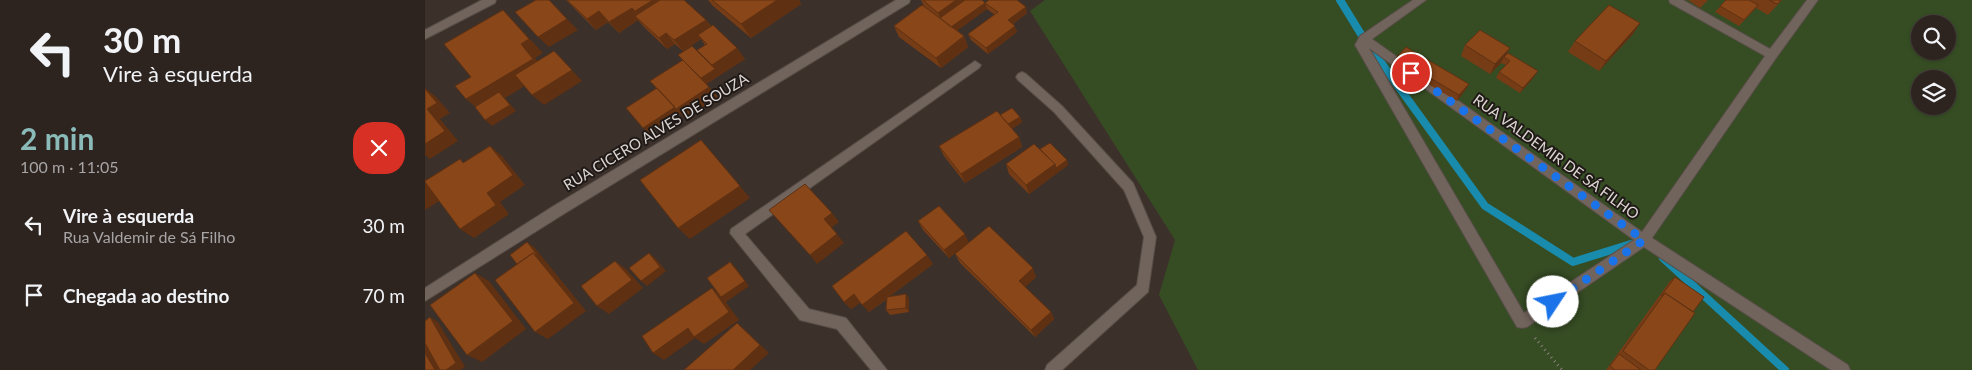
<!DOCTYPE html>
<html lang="pt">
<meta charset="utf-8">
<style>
body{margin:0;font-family:Lato,sans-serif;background:#352c29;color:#f1f3f6;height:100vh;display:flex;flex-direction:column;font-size:19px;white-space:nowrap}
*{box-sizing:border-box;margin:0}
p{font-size:16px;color:#a7a4a5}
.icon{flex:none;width:28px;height:28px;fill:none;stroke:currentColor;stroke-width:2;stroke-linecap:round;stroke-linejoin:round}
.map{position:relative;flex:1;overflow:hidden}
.drawer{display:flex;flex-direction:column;background:#2d2420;width:425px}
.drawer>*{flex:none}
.hud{background:#2d2420;color:#f1f3f6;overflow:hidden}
.fabs{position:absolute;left:1486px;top:15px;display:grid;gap:10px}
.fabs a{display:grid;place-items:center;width:45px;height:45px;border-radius:50%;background:#2d2420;box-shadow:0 1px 4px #0004,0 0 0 1px #48413e;font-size:25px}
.pin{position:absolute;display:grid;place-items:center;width:42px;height:42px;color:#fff;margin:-21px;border:2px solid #fff;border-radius:50%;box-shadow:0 1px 5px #0007}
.me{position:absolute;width:55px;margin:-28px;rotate:56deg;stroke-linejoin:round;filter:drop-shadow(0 0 4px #0008)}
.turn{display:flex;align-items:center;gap:18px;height:105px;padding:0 20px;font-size:22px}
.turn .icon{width:65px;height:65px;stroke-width:2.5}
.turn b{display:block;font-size:35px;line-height:42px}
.round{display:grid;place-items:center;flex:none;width:52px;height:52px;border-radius:20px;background:#352c29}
.summary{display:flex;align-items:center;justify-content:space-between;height:85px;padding:0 20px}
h1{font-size:30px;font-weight:700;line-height:38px;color:#8bbbb9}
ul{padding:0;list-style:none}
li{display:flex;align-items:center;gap:15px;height:70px;padding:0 20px}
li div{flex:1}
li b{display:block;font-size:19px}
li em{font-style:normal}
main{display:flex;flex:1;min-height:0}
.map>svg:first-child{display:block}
.green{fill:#364d24;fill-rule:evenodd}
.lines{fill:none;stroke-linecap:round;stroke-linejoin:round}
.stream{stroke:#198bad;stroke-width:8}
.minor-casing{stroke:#574d47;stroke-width:2}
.path{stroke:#8b817c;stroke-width:3;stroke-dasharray:1 4;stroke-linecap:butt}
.minor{fill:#71645c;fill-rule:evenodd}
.wall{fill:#753c16}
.shaded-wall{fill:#5f3112}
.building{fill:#884619;stroke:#5f3112}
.route{stroke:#1a73e8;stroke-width:9;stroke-dasharray:0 16.2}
.labels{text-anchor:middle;stroke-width:4;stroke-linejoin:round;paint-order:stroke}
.street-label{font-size:15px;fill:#ddd5d1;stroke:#1f1a17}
</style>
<main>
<section class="drawer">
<div class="hud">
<div class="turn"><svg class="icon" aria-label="left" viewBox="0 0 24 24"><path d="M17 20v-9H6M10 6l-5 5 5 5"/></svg><div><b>30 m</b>Vire à esquerda</div></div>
</div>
<div class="summary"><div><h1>2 min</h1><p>100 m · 11:05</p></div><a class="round" style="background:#d93025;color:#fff"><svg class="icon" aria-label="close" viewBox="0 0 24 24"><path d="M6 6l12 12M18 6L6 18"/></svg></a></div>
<ul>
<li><svg class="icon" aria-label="left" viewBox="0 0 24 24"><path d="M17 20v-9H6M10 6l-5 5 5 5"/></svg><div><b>Vire à esquerda</b><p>Rua Valdemir de Sá Filho</p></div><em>30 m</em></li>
<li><svg class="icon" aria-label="arrive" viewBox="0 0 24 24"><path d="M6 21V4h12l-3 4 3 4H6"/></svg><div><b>Chegada ao destino</b></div><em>70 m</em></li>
</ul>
</section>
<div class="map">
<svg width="1547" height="370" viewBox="0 0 1547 370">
<rect width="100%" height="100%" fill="#3c302a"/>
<path class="green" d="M620,0H1547V370H773L734,295L750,240L605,11ZM1495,24H1522V51H1495ZM1495,79H1522V106H1495Z"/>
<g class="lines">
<path class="stream" d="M915,0L939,39L1060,206L1148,262L1209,243
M1238,258L1360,370"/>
<g class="minor-casing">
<path id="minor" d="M57,0H71L70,3L0,39V30Z
M471,0H485L484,3L137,215L0,301V288L127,207Z
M988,0H1001L947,39L1217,232L1340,56L1245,3L1244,0H1258L1345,49L1382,0H1393L1351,58L1227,238L1423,365L1425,370H1406L1219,247L1102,327L1097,328L1092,327L930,45L935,36ZM944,48L1209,240L1099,313Z
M550,61L556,65L554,68L320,234L384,309L421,318L462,370H446L412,329L375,320L305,233L306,229Z
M597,72L601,74L637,106L708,183L731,237L723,292L637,370H620L622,365L712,285L719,237L699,190L629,112L593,80L591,77L593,74Z"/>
</g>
<path class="path" d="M1110,338L1137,370"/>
<use href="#minor" class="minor"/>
</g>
<path class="wall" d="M141,0H259L281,20L286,26L320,59L281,84L293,97L260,119L255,113L224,133L232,88L257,60L253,55L275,54L280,45L276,39L258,51L250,44L242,49L219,27L213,20L194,33L183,22L171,30Z
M283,0H374L376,4L326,38L288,6Z
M496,0H557L560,3L602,13L588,24L592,32L563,54L546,40L543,34L570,15L562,9L532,30L539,36L543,47L516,68L474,37L469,26L499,6Z
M1263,0H1283L1275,8Z
M1301,0H1357L1343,15L1331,8L1314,26L1290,12Z
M1215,23L1208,34L1174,71L1143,52L1150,41Z
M1040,45L1083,53L1109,77L1095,93L1071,78L1074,72L1081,65L1076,63L1065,74L1036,56Z
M971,58L1044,84L1041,89L1032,101L969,64Z
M575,115L595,117L597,122L587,129L594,137L597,147L540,183L519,156L514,146Z
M615,149L642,160L643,165L604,194L584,174L581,164Z
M493,221L544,243L611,277L600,287L626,312L629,319L610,337L535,263L530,254L538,247L524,258L498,230Z
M508,264L465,296L484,298V312L465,315L461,310L462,299L444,312L436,302L426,309L419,302Z
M1250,277L1230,370H1181L1245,281Z"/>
<path class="shaded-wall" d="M228,0H245L219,22L210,11Z
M352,0H374L376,4L326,38L316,24Z
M531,0H551L515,18L513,13Z
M560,3L562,9L529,33L526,27Z
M601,7L602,13L585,26L583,20Z
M207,8L216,19L210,16L213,20L194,33L184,22Z
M78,10L92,25L118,53L110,58L122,72L80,98L91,111L67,126L60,120L57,112L41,99L96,44Z
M174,11L183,22L171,30L162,19Z
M142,19L153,30L124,47L113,37Z
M281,20L289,31L273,35L276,39L258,51L249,40Z
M1215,23L1208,34L1174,71L1181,61Z
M590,26L592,32L563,54L561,48Z
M241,33L250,44L242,49L234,38Z
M539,36L543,47L516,68L511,58Z
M312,48L320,59L280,85L276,79L290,69L287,65Z
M1085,48L1080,58L1079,57L1076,63L1065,74L1070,64Z
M129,51L157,81L119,105L107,95Z
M1113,71L1109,77L1095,93L1098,88Z
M1044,84L1041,89L1032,101L1034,95Z
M284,87L293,97L260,119L250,107Z
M0,88L11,97L25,113L15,119L33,141L5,159L0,155L2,109Z
M249,107L255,113L224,133L218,128Z
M595,117L597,122L584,131L582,125Z
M594,137L597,147L540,183L536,174Z
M276,140L325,198L265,239L253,228Z
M65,146L77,156L100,185L75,202L84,214L49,238L35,229L62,193Z
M642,160L643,165L604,194L601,185L630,164Z
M0,178L16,200L0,210Z
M407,213L414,222L406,228L399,219Z
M412,234L419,243L392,264L385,255Z
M540,234L544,243L524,258L519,250Z
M102,242L109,247L161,311L123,339L110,332L108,253Z
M224,253L230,258L241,271L222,286L216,281Z
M502,255L508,264L444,312L437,305Z
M190,261L201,269L218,288L184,314L172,306Z
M305,262L310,267L324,286L301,302L300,301L314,320L279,344L270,338L239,360L228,353L287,288L297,297Z
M608,268L611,277L598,289L594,281Z
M50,273L64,281L101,329L57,362L42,355Z
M429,294L436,302L426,309L419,302Z
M481,294L484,298V312L481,308Z
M626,312L629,319L610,337L606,330Z
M5,317L13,322L40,367L35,370H21Z
M312,323L321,331L344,353L325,370H308Z
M0,332L21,370H10L0,353Z"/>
<path class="building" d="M111,0H124L142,19L113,37L90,12Z
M142,0H228L210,11L207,8L184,22L174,11L162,19Z
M235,0H259L281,20L249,40L241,33L234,38L210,16Z
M287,0H352L316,24Z
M498,0H531L513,13Z
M540,0H557L560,3L564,0H592L601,7L583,20L590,26L561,48L543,34L573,12L560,3L526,27L515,18Z
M1301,0H1324L1333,5L1319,20L1295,6Z
M1344,0H1356L1352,4Z
M497,5L539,36L511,58L469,26Z
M1184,5L1215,23L1181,61L1150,41Z
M78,10L104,39L96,44L108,59L41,99L30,86L46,77L19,44Z
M288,25L312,48L287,65L272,50L282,44L273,35Z
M1055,30L1085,48L1070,64L1040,45Z
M267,46L290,69L276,78L253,55Z
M981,47L1044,84L1034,95L971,58Z
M129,51L147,70L107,95L90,75Z
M1083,53L1113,71L1098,88L1074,72L1085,61L1079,57Z
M258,60L284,87L251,109L225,81Z
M232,88L250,107L218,128L201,108Z
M0,89L12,103L2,109L20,131L0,144Z
M74,92L85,105L60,120L50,107Z
M587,108L595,117L583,124L575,115Z
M572,111L594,137L536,174L514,146Z
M276,140L315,186L253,228L215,180Z
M625,143L642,160L631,168L630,164L615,149Z
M609,144L630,164L601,185L581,164Z
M65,146L88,175L62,193L71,205L35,229L0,182V181L35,159L38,163Z
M380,184L407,213L399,219L412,234L385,255L344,210Z
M514,206L540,234L519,250L493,221Z
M564,226L608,268L594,281L626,312L606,330L530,254Z
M481,231L502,255L437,305L429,294L419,302L407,286Z
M102,242L113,256L108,253L92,264L85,255Z
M108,253L149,303L110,332L70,280Z
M224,253L235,267L216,281L204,268Z
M190,261L207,280L172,306L156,286Z
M305,262L320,281L296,297L282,278Z
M50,273L88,321L42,355L5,305Z
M1250,277L1279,297L1268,312L1240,293L1236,296Z
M287,288L304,312L269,337L263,328L228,353L217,336Z
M1240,293L1270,313L1230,370H1224L1198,351Z
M481,294V308L461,310L462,297Z
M5,317L31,363L21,370H15L0,343V321Z
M312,323L335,345L308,370H259Z
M0,353L10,370H0Z
M1194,354L1216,370H1190L1185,366Z"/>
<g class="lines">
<path class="route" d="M986,73L1219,240L1128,302"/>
</g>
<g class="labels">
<g class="street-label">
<text transform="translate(231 132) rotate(-31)" y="5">RUA CICERO ALVES DE SOUZA</text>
<text transform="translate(1131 157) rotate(36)" y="5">RUA VALDEMIR DE SÁ FILHO</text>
</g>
</g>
</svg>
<div class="fabs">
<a><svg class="icon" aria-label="search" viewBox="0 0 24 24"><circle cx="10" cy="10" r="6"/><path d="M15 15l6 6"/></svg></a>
<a><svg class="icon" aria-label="layers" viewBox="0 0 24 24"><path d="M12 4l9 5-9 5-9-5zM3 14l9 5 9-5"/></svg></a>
</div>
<div class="pin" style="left:986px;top:73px;background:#d93025"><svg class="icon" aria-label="arrive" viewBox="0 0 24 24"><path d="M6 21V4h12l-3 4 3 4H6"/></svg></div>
<svg class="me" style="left:1128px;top:302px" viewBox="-20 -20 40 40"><circle r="19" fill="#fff"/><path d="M0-13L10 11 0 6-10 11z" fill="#1a73e8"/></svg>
</div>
</main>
